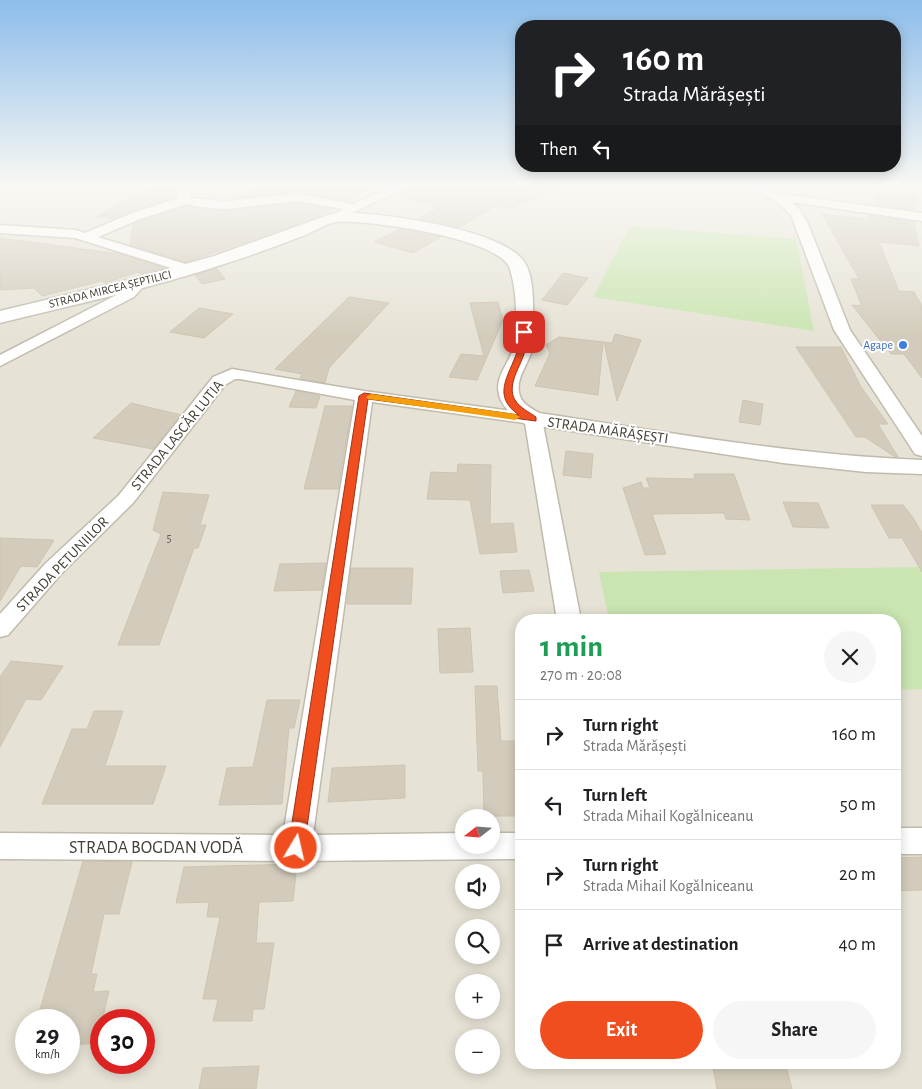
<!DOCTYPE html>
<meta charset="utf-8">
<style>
body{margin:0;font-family:"Alegreya Sans",sans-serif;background:#f6f6f6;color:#202124;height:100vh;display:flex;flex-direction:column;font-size:19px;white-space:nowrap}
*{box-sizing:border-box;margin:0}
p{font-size:16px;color:#757577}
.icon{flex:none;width:28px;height:28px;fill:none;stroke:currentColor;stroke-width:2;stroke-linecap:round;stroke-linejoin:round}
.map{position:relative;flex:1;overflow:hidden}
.drawer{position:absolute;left:515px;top:614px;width:386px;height:455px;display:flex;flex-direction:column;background:#fff;border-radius:20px;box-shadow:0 2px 12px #0003}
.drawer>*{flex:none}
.banner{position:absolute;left:515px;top:20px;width:386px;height:152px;border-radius:20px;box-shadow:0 2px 12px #0003;background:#202124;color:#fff;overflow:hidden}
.needle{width:32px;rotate:253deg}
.buttons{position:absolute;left:455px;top:809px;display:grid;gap:10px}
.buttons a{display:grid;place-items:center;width:45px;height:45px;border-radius:50%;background:#fff;box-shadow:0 2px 12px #0003;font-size:25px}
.speed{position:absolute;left:15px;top:1009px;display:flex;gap:10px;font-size:25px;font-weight:700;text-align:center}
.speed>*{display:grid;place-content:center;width:65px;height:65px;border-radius:50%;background:#fff;box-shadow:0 2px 12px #0003;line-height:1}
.speed small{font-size:12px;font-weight:400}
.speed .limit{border:8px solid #d22;background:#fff;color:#111}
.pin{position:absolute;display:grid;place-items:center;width:42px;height:42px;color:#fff;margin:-21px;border-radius:10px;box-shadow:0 2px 8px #0006}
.me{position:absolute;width:55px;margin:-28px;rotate:9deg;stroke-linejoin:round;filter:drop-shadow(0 0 4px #0008)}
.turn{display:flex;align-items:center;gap:18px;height:105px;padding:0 25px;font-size:22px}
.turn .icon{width:65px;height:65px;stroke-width:2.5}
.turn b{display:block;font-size:35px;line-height:42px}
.then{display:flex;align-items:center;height:48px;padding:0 25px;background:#0003;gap:10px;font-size:19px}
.round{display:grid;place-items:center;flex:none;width:52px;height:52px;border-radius:26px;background:#f6f6f6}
.headline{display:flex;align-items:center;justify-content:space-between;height:85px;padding:0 25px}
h1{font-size:30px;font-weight:700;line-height:38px;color:#1e9e55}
.cta{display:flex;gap:10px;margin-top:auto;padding:10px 25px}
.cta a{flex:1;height:58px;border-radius:30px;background:#f14e1f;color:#fff;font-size:20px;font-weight:700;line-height:58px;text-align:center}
.cta a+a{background:#f6f6f6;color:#202124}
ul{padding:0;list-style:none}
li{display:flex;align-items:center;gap:15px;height:70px;padding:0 25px;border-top:1px solid #e0e0e0}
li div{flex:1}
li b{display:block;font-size:19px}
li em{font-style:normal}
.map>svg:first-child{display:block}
.residential{fill:#e6e2d5;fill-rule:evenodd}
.green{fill:#cae5b1}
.building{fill:#d3ccbc;stroke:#cec4b0}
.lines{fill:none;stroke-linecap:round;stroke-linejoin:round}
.minor-casing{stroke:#c0bbac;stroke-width:3}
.tertiary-casing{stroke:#c0bbac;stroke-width:3}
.minor{fill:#fff;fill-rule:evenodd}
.tertiary{fill:#fff;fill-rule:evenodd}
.route{fill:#f14e1f;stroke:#9d3314}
.slow{fill:#f59e0b}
.shop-dot{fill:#3f7fe0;stroke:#fff;stroke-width:2}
.labels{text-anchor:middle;stroke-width:4;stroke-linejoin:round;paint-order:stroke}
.far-street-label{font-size:12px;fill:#454036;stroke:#fff}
.far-shop-label{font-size:12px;fill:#366cbe;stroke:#fff;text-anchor:end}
.number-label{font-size:12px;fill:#686358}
.street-label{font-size:15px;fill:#454036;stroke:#fff}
.near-street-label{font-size:18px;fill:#454036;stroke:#fff}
</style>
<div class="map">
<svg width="922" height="1089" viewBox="0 0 922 1089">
<rect width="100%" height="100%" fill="#f2f0e6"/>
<path class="residential" d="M0,185H922V1089H0ZM521,620H895V1062H521ZM464,818H491V845H464ZM464,872H491V900H464ZM464,928H491V955H464ZM464,982H491V1010H464ZM26,1020H69V1062H26ZM101,1020H144V1062H101ZM464,1038H491V1065H464Z"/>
<path class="green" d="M630,226L796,239L814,331L593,297Z
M922,567V689L895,690V620H609L599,572Z"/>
<path class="building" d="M156,185L180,188L176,197L114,219L97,216Z
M256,185H377L346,201L297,192L240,198Z
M415,185H565V187L508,209L498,205L458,228L418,219L439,208L397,195Z
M878,190L917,195L913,210L873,204Z
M297,203L331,209L313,219L186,262L130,245L133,224L187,206L225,211Z
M822,214L868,219L869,215L914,222L919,246L879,242L899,291L914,292L922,306V378L904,354H891L852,305L862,306L851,279H859Z
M399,229L430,235L441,237L413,253L374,242Z
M0,238L120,254L164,268L141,274L138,272L105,283L102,281L42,296L34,288L0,290Z
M216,268L225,279L202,284L195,275Z
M563,273L588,278L567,305L542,300Z
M349,297L389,303L329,368L325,383L300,379L302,374L275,369Z
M498,302L503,320L477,380L449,377L461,354L484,356L470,303Z
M199,308L233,314L204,338L170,332Z
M615,334L641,340L617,401L604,342L612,343Z
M559,337L603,342L598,395L535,386L550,353L546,345Z
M796,347H841L861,387L888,424H878L898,457H895L865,437H856Z
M296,391L320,396L316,408L289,407Z
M743,400L763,404L760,425L739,422Z
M131,403L181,415L153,449L93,438Z
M325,406H352L338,489H304Z
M566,451L593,454L591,478L563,475Z
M458,464L491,465L490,524L513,523L517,552L480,554L470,500L427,499L431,472L457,473Z
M694,474H734L750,520L726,519L724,513L652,514L666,554L645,555L623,488L641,482L643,488H650L646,478L695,479Z
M163,492L209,495L200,525H206L198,548H194L159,645H118L161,534L153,530Z
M783,502L818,503L829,528L793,527Z
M871,505H903L912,516L922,533V572L902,538H889Z
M0,538L54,540L37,567L21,566L0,601Z
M326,563L322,590L274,591L280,564Z
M351,568H413L411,604H347Z
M529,570L534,591L503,593L500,571Z
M470,628L473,672L440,673L438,629Z
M11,661L63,666L41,700L26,699L0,747V677Z
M475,686H497L501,741H521V816H484L483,771H478Z
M267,700H300L294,728H289L282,804L219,805L227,768L253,767Z
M94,711H123L105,766H166L153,804H42L72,729H87Z
M405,765V798L328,802L332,768Z
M922,857V890L895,891V858Z
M83,861L132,862L119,914H104L91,974H97L93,992L109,991L97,1043L69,1045V1020H37Z
M297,864L293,901L259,902L256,943H274L264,1009H253L252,1021H213L218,999H203L220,917H207L209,902L176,903L184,867Z
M712,1062H785L792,1089H717Z
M259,1066L256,1089H199L203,1068Z"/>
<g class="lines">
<g class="minor-casing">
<path id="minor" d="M185,185H197L190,194L191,198L225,201L297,194L353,204L397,185H413L341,218L335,214L343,209L297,201L225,209L200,207L187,204L140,219L98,237L192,266L194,269L192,272L187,273L75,238L0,233V225L76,230L85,233L132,213L179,198L178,194Z
M747,185H763L782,194L922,213V221L792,202L800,210L808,224L850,330L922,436V456L915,454L834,330L791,215L775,200Z
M141,277L146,278L148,281L134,297L0,366V355L124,291L136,278Z
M232,369L364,391L533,414L539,415L542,419L581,620H557L525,423L372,402L313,835L464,833V845H491V833H521V859L296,861L0,859V833L283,835L355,400L240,379H235L225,385L133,503L61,574L8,635L0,637V614L45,564L119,495L213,377Z
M895,828H922V854H895Z"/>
</g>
<g class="tertiary-casing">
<path id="tertiary" d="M334,213C373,211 504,228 525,263C534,278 533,302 533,319C534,329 534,340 532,349C529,364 516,377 519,392C520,403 531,408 539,413C666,432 793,455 922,460V474L866,472L783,463L525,424C505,411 491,396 502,372C506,364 511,357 513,348C518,325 517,292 510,269C501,238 366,219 336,222C325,224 315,231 305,235C279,245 253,255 227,263C153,288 76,304 0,323V311L132,279L214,256Z"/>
</g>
<use href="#minor" class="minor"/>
<use href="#tertiary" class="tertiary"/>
</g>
<linearGradient id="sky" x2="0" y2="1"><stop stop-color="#8dbdea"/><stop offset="0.55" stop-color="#f9f8f4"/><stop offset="1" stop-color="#f9f8f4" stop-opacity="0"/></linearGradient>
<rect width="922" height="338" fill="url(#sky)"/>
<path class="route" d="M524,329L529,332C528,338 527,345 525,351C521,366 506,385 515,400C520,408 529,412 536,417V421L368,399L304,848L301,853L296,855L290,853L288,848L359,396L364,393L519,415C491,396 509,376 517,352C519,345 519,338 520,332Z"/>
<path class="slow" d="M371,394L515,414L520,417L515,420L368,399L366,397Z"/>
<circle class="shop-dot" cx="903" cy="345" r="5"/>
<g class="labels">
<g class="far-street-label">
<text transform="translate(110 289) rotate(-14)" y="4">STRADA MIRCEA ȘEPTILICI</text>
</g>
<g class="far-shop-label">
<text x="893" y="349">Agape</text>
</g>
<g class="number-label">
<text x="169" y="542">5</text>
</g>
<g class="street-label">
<text transform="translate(608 430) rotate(8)" y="5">STRADA MĂRĂȘEȘTI</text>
<text transform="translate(177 435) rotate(-51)" y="5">STRADA LASCĂR LUTIA</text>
<text transform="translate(62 564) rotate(-46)" y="5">STRADA PETUNIILOR</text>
</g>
<g class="near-street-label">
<text x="156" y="853">STRADA BOGDAN VODĂ</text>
</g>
</g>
</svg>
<div class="buttons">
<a><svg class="needle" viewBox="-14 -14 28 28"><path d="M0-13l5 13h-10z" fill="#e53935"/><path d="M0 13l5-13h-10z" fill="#757577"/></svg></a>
<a><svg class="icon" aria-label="sound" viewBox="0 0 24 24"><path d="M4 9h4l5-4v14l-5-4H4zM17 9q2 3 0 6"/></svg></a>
<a><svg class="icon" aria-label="search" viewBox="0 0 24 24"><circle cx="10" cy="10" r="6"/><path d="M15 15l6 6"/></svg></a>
<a>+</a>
<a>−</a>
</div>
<div class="speed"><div>29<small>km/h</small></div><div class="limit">30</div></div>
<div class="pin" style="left:524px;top:332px;background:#d93025"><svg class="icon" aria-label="arrive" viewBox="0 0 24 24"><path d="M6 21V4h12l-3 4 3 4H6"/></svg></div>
<svg class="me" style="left:296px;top:848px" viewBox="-20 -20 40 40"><circle r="17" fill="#f14e1f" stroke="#fff" stroke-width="3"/><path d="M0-11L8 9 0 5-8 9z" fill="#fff"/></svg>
<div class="banner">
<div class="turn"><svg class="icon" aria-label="right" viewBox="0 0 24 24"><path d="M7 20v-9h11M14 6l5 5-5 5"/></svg><div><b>160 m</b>Strada Mărășești</div></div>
<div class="then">Then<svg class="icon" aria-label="left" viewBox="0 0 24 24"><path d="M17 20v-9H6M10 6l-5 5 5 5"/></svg></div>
</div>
<section class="drawer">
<div class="headline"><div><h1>1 min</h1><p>270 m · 20:08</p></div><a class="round"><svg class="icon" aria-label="close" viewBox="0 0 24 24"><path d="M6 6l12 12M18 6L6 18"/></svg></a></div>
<ul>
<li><svg class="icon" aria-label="right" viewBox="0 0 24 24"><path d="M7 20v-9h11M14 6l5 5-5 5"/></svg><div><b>Turn right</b><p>Strada Mărășești</p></div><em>160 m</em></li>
<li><svg class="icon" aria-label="left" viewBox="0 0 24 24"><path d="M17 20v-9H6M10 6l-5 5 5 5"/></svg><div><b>Turn left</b><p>Strada Mihail Kogălniceanu</p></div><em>50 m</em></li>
<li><svg class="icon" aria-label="right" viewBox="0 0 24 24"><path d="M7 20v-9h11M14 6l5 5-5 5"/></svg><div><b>Turn right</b><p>Strada Mihail Kogălniceanu</p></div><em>20 m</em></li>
<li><svg class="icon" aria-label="arrive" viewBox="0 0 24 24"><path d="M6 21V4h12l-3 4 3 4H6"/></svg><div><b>Arrive at destination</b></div><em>40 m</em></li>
</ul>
<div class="cta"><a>Exit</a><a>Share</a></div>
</section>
</div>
